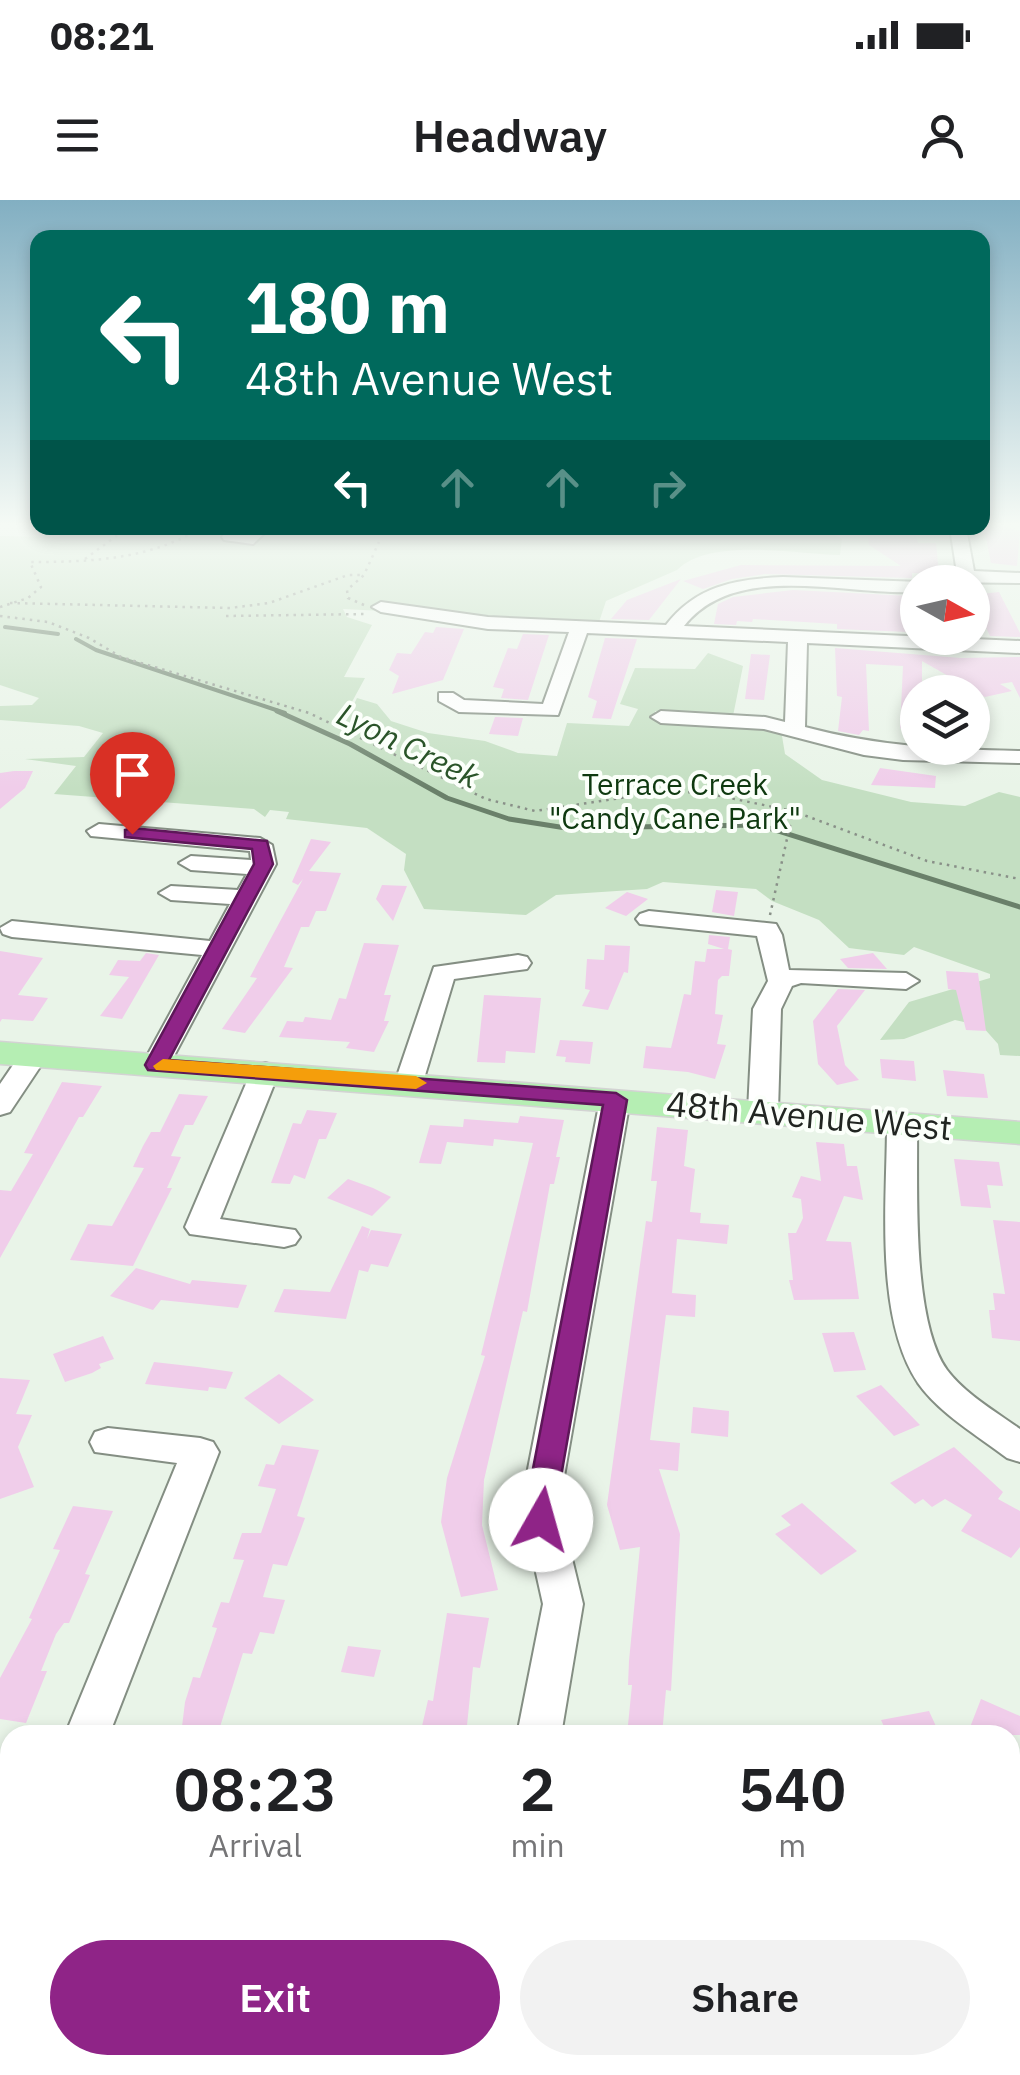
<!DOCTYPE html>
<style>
body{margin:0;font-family:"IBM Plex Sans",sans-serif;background:#f2f2f2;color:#202124;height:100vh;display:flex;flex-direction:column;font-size:38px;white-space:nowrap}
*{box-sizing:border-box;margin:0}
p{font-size:32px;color:#757577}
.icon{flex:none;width:55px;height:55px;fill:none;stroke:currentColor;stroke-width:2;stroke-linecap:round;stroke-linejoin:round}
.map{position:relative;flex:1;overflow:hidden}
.details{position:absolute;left:0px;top:1525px;width:1020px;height:350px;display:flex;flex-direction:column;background:#fff;border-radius:30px 30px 0 0;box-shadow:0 5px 15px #0003}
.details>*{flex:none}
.top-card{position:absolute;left:30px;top:30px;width:960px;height:305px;border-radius:20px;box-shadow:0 5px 15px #0003;background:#00695c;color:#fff;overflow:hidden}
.needle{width:65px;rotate:98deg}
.buttons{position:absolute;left:900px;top:365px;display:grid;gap:20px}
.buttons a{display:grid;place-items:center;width:90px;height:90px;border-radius:50%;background:#fff;box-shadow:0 5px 15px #0003;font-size:50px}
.pin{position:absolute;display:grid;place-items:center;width:85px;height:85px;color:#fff;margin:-102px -42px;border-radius:50% 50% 50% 0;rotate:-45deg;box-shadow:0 0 10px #0007}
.pin .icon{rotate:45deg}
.me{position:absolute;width:110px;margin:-55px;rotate:7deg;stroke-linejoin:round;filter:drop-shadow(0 0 8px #0008)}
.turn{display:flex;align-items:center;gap:35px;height:210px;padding:0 50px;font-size:45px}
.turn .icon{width:130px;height:130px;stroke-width:2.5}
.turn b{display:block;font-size:70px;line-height:85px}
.lanes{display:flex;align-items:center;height:95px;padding:0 50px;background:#0003;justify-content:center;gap:50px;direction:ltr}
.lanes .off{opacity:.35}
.eta{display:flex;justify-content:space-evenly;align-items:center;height:170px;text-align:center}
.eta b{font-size:60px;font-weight:600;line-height:70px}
.button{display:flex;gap:20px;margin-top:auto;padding:20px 50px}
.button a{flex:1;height:115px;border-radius:60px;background:#8f2487;color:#fff;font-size:40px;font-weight:600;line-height:115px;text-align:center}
.button a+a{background:#f2f2f2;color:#202124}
.status{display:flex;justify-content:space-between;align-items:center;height:70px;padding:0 50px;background:#fff;direction:ltr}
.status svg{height:28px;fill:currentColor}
header{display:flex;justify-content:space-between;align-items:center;height:130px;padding:0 50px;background:#fff;font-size:45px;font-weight:600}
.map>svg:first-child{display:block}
.green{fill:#c4dfc2}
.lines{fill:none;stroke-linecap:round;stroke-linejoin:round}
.stream-far1{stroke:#6a806a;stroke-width:4}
.stream{stroke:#6a806a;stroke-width:5}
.building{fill:#f0cdea}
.minor-casing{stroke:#848e83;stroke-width:4}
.major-casing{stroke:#d3d3d3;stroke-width:3}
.path{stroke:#899088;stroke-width:2.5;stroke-dasharray:2.5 5;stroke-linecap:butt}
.minor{fill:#fff;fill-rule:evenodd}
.major{fill:#b5eeb3;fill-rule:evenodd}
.route{fill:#8f2487;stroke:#5d1758;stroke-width:2.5}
.slow{fill:#f59e0b}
.labels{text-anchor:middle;stroke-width:8;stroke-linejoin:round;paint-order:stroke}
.far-park-label{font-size:30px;fill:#0e390f;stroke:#fbfffa}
.far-water-label{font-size:32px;font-style:italic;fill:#2a5429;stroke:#fbfffa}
.street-label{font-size:35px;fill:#212521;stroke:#fbfffa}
</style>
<div class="status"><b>08:21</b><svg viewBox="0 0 49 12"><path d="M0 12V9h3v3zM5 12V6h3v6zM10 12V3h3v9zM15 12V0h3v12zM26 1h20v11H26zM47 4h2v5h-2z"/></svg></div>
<header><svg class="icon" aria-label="menu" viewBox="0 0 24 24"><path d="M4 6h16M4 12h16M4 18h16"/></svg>Headway<svg class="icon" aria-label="person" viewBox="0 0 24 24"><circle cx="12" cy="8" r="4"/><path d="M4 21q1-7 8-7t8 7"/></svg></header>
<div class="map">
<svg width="1020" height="1875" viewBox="0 0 1020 1875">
<rect width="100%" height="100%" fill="#e9f4e8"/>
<path class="green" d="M76,328H785L829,332L842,339L840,355C797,354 710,337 677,370L606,401L599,422L343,409L347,417L372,425L344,477L365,478L341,522L345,523L357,498L377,504L391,521L428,533L485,541L518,553L557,556L567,523L629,526L638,509L620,504L635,468L695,469L708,453L743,466L733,516L655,511V518L781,530L785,554L822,580L911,602L965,606L999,592L1020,597V856L1000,855L998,844L982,826L955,820L904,839L880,840L909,802L990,778V774L914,747L904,755L849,748L819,720L772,701L756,689L663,682L647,689L556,695L526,715L424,709L404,670L406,654L367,628L286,619L289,612L270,610L265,617L254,609L54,594L76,566L25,559L84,557L103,533L79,526L0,520V506L32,505L39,498L0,485V336L58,337Z"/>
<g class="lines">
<path class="stream-far1" d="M5,427L58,434
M76,439L96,450L285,513"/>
<path class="stream" d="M277,511L350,544L447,598L509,619L566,628L759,625L1020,707"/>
</g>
<path class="building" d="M1004,326L1020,332L1017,366L991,363L984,328Z
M867,328H915L918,343H936L939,374L912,373V378L765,374L732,379L703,389L683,381L741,365L901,366L869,345Z
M681,379L649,420L611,419L627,400Z
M793,390L911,396L910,405H904L909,432L837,429V424L753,419L752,422L737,421L736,425L714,424L718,404L733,397Z
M999,392L1020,433V437L990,436L972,399V395Z
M436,427L464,429L443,480L392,494L399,476L389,470L397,453L411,454L425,432L433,433Z
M523,434L549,435L528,500L501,498L504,489L493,487L508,448L517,449Z
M605,438L637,439L611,519L592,518L597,501L588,497Z
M835,448L961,458L1020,457V498L1012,482L1000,484L1012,491L985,497L922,461V492H918V504L900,529L903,466L866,464L869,531L863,530L859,535L838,531L842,497L837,496Z
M751,454L770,455L764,500L745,499Z
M495,517L523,518L518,536L489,534Z
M880,568L936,576L935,588L871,585Z
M14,571H33L25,588L0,609V573Z
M311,639L331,642L309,671L341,673L326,711H316L309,727H301L284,767L293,768L245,833L222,829L257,778L250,777L303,679L298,685L292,682Z
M382,685L407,686L393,721L376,699Z
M716,690L738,692L734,716L712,712Z
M627,692L648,699L626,716L605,708Z
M709,735L730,737L728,749L732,750L729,776H722L718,780L715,814L723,815L717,844L726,845L715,879L688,872L643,868L646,846L671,848L684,794L691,795L695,761L705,762L707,749H724L708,744Z
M364,743L399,745L384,795H391L384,821H389L374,852L346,848L350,842L279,837L287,821L303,822L305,817L331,820L339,798L346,799Z
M605,745L630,746L628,773L624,772L608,810L582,806L590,790L585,789L587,759L604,760Z
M0,751L43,758L18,795L48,798L33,821L2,819L0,822Z
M146,753L159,755L122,819L100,816L129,777L109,775L118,760L140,761Z
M873,753L887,769L848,768L840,759Z
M946,771L978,773L986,831L966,830L956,790L948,789Z
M838,789L865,790L837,826L845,865L859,880L837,885L818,864L813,821Z
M484,795L541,798L535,853L506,851L505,863L477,862Z
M560,840L593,842L590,864L565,862L566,857L556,856Z
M880,859L914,861L916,881L882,878Z
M943,870L984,874L988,898L947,896Z
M62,882L102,886L83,917H79L0,1058V990L11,991L33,954L24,953Z
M179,894L208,896L193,925H185L171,956L181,957L167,988H172L133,1066L70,1060L88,1024L112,1026L144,968L133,967L143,946L151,932H160Z
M307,910L337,913L326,939H319L305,979L294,975L290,984L271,983L293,923L301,924Z
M520,916L564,920L556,957H560L554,984H550L527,1112L523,1111L484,1280L482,1325L498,1390L461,1397L441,1322L447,1278L485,1156L481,1155L533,943L494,939L493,946L447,942L441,964L419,963L430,925L463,927L464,919L518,923Z
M657,927L688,930L684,966L695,969L690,1012L701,1013L700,1023L729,1025L727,1044L677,1039L672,1093L696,1095L695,1117L666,1115L650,1240L680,1243L678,1271L659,1269L680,1334L671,1491L666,1490L662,1535H627L632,1485H628L629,1461L640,1347L620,1350L607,1305L646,1021L652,1022L657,981H651Z
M816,942L844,944L847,966H857L863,1000L844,996L826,1041L851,1042L859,1099L794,1100L789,1080H793L788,1033H796L803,1018L801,999L792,997L801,976L821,981Z
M954,959L999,962L1003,986L987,985L991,1008L961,1006Z
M348,979L373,988L391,997L372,1016L327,998Z
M993,1020L1020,1022V1141L992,1138L989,1110H995L993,1093L1005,1094Z
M362,1026L370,1029L367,1039L371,1030L402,1034L388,1067L371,1064L368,1072L359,1070L346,1119L274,1112L284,1089L330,1092Z
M136,1068L190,1084L192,1080L247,1085L238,1108L161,1100L153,1110L110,1096Z
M854,1132L866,1170L834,1172L822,1133Z
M103,1136L114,1159L99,1164L101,1168L92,1173L65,1182L53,1154Z
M154,1162L198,1167L233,1172L226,1189L209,1187L208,1191L145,1184Z
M279,1174L314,1200L279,1224L244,1198Z
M0,1178L30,1180L16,1214L32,1215L18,1247L34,1287L0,1299Z
M881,1185L920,1225L894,1236L856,1196Z
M693,1207L729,1211L728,1237L691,1233Z
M282,1245L319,1250L297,1316L305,1318L297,1340L287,1366L273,1364L263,1397L285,1400L274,1434L260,1432L252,1454L243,1453L219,1530L213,1529L211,1535H181L185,1502L193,1477L200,1478L217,1428L212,1427L221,1402L229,1403L244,1360L233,1359L242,1333H261L276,1289L258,1286L266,1264L274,1265Z
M954,1247L1003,1292L998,1299L1020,1311V1347L1011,1358L961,1331L972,1315L945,1299L932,1307L923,1299L915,1304L890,1283Z
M802,1303L857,1351L821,1375L775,1334L791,1325L781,1316Z
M73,1306L113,1311L85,1374L90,1375L69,1423H64L56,1434L41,1471H47L26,1523L0,1519V1478L32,1419L29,1418L60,1350L53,1349Z
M447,1413L489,1418L480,1468L473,1467L466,1535H420L428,1500L433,1501Z
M348,1446L381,1450L374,1477L341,1472Z
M981,1499L1020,1516V1535H967Z
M929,1511L940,1535H888L881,1520Z"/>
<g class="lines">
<g class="minor-casing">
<path id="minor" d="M228,328H244L241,333L249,334L254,328H270L253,344L224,340L222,337Z
M320,328H404L396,333H328Z
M410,328H440C434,335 416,335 410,328Z
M950,328H966L974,371L1020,373V383L943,382L957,373Z
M783,377L921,382H918V392C845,396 736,360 684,426L1020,441V453L807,443L805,527C881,547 942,549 1020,551V563L903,560L864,555L764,529L661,523L651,517L661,511L765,517L785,522L788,442L587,433L558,515L459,512L439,501V493H453L464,500L543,504L569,432L488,429L381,412L372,407L381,402L488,417L666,425C696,386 735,379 783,377Z
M99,624L260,638L272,645L276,664L166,871H146L142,865L202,755L12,737L3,734L0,728L12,721L210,741L230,704L171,700L159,693L171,686L238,690L247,674L191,670L179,663L191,656L251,660L250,651L91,636L87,631Z
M649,711L776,724L782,735L789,770L906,773L919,781L906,789L801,783L792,786L781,809L778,911L773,917H753L748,911L753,809L768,781L757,736L640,724L636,719L640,714Z
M518,755L527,757L531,763L527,769L454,779L423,882L419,888H399L395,882L434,767Z
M34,847L48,855L10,912L0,915V884L24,849Z
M265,863L275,866L279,872L220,1019L295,1030L300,1037L295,1044L284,1047L190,1034L185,1027L251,872L255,866Z
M615,891L625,894L630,900L559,1305L583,1404L561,1535H517L543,1404L521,1305L600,900L605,894Z
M902,915L912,918L917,924C918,986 911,1120 947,1170C965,1194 996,1212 1020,1229V1262L1007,1258C977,1235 940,1214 918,1183C874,1117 887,1000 887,924L892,918Z
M108,1228L200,1238L213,1242L219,1252L109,1535H65L177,1263L95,1252L90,1242L95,1232Z
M0,1659L10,1661V1705L0,1703Z
M10,1708V1777L0,1781V1712Z
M456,1865H506L505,1875H453Z"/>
</g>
<g class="major-casing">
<path id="major" d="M0,842L1020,922V944L0,864Z"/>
</g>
<path class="path" d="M85,359L127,328
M10,403L230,408L269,403L348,375H364
M364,405L348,398L347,390L364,375L379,342
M0,407L28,398L41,387L30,362C88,362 148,360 199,329
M0,416L48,422L89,438L121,457L309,513L486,599L535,611L654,593L700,592L793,611L927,661L1020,679
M226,416L366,414
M770,715L793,612"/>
<use href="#minor" class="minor"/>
<use href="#major" class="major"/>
</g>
<linearGradient id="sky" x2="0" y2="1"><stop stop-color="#82afc2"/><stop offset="0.55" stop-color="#f5faf5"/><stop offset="1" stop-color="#f5faf5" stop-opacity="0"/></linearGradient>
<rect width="1020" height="589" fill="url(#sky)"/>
<path class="route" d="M132,628L267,641L273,664L169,860L616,893L627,900L552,1328L541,1331L531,1328L526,1305L603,905L148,870L145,865L254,664L252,649L125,637V630Z"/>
<path class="slow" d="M163,859L416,876L427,883L416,889L156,870L153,866Z"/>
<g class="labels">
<g class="far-park-label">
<text x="675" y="595">Terrace Creek<tspan x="675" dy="34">"Candy Cane Park"</tspan></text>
</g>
<g class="far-water-label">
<text transform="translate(408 546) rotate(26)" y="11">Lyon Creek</text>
</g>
<g class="street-label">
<text transform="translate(809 916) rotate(5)" y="12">48th Avenue West</text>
</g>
</g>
</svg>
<div class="buttons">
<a><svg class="needle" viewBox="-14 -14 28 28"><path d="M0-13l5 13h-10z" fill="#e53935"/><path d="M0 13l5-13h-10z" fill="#757577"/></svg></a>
<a><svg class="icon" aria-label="layers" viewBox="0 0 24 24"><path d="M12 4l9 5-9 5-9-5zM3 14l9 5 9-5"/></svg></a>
</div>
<div class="pin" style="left:132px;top:634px;background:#d93025"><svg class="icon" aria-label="arrive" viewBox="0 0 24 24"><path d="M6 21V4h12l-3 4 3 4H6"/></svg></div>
<svg class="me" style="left:541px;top:1320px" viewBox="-20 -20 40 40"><circle r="19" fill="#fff"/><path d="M0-13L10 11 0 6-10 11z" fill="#8f2487"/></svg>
<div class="top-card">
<div class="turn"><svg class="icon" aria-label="left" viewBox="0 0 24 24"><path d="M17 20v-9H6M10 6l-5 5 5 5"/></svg><div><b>180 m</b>48th Avenue West</div></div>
<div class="lanes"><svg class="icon" aria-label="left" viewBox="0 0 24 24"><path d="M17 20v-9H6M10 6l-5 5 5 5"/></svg><svg class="icon off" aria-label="ahead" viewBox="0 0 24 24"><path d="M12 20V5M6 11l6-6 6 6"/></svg><svg class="icon off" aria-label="ahead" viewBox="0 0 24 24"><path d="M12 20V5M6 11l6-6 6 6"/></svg><svg class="icon off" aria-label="right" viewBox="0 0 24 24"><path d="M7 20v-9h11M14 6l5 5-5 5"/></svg></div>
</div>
<section class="details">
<div class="eta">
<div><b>08:23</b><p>Arrival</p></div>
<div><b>2</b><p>min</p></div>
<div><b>540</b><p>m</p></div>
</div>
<div class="button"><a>Exit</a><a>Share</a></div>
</section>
</div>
